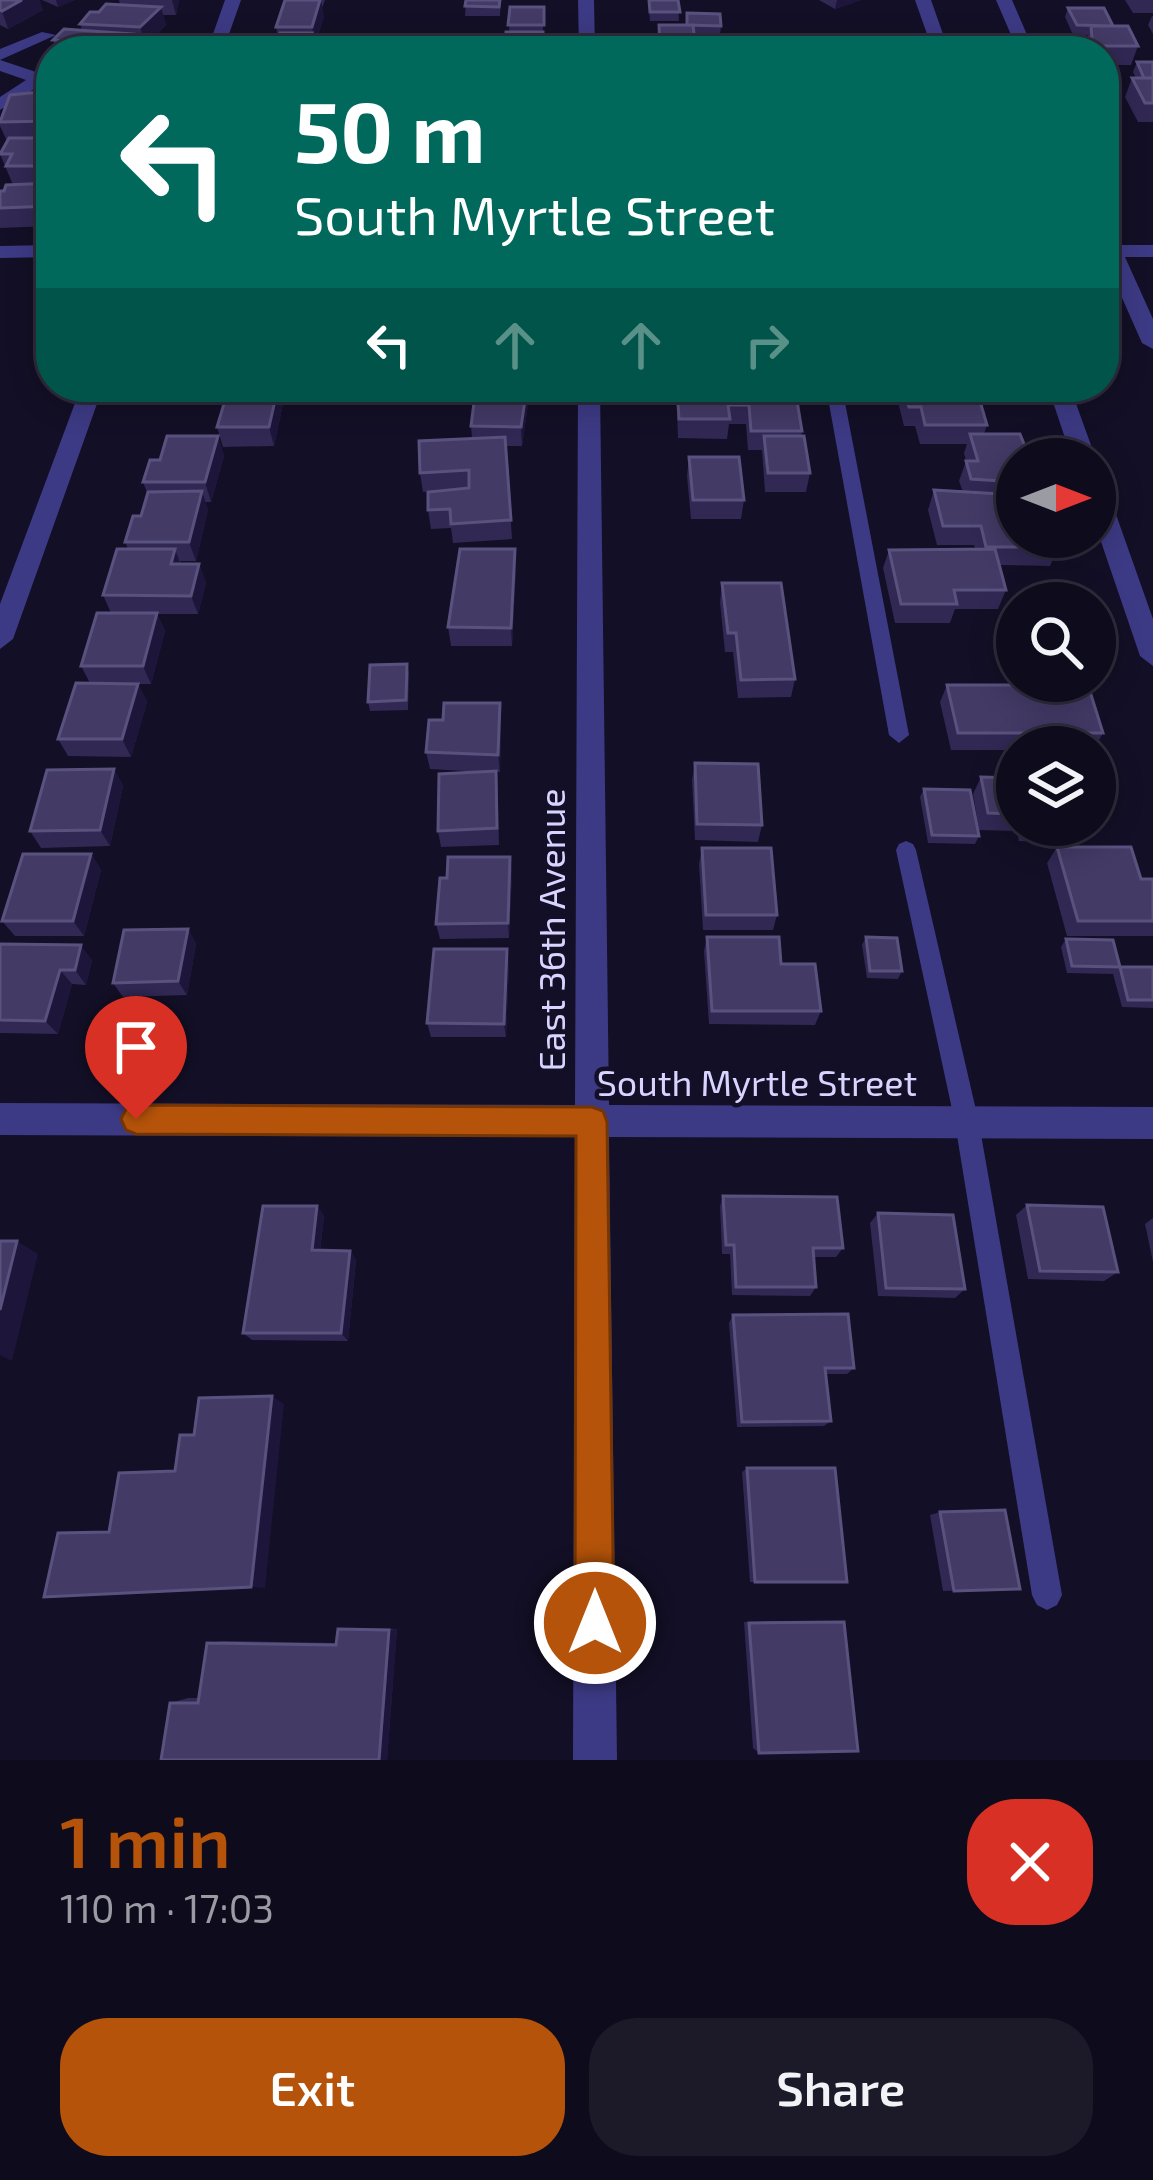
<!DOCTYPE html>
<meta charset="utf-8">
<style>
body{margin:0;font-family:"Exo 2",sans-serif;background:#1c1929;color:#f1f3f6;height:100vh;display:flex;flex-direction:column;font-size:45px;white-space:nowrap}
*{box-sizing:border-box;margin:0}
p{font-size:39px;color:#9b9ba3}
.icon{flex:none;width:66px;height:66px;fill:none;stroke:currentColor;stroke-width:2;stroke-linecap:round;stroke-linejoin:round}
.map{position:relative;height:1760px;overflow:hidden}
.side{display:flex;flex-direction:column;background:#0e0b1c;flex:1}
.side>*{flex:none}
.guide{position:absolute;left:36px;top:36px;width:1083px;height:366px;border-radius:48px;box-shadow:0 6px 30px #0003,0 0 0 3px #2e2b3b;background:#00695c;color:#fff;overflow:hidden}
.needle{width:78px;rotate:90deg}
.buttons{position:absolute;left:996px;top:438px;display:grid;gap:24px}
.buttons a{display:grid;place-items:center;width:120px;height:120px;border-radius:50%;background:#0e0b1c;box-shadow:0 6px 30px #0003,0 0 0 3px #2e2b3b;font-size:60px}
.pin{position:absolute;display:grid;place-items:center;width:102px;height:102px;color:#fff;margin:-123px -51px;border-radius:50% 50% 50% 0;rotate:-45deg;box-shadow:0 0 12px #0007}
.pin .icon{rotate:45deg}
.me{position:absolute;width:132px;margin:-66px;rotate:0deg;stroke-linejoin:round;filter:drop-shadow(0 0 9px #0008)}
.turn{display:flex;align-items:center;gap:42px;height:252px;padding:0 60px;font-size:54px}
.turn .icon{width:156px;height:156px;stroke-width:2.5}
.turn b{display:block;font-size:84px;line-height:102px}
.lanes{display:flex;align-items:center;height:114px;padding:0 60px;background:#0003;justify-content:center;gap:60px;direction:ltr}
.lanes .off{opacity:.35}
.round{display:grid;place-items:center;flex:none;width:126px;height:126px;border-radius:48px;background:#1c1929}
.head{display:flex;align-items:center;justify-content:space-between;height:204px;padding:0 60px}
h1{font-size:72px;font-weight:600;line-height:90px;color:#b45309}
.cta{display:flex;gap:24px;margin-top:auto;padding:24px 60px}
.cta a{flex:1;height:138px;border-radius:48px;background:#b45309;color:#fff;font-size:48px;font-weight:600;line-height:138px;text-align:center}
.cta a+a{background:#1c1929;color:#f1f3f6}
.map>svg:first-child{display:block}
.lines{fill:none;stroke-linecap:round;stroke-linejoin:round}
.service{fill:#3d3a85;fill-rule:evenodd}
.minor{fill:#3d3a85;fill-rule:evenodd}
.tertiary{fill:#3d3a85;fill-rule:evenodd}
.wall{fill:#312854}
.shaded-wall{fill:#1d163a}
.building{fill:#433a66;stroke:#5a527e;stroke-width:3}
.route{fill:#b45309;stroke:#753606;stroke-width:3}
.labels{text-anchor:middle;stroke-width:9;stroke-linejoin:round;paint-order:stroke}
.street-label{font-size:36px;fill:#d9d4ff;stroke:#130f26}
</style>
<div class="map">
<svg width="1153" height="1760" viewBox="0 0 1153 1760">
<rect width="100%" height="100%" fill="#130f26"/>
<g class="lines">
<path class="service" d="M826,387H842L909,735L899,743L889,735Z
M906,841L913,844L916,850L979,1123L1062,1595L1057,1605L1047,1610L1037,1605L1032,1595L955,1123L896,850L899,844Z"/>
<path class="minor" d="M578,0H594L595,51H579Z
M915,0H931L949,51H933Z
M996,0H1012L1034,51H1018Z
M42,32L56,35L0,60V49Z
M0,60L51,77V88L41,85L0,110V97L26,80L0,71Z
M1104,225L1111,227L1120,245H1153V257H1125L1153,319V349L1142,343L1104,257Z
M51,245V257L0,258V246Z
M578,387H600L609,1105L1153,1107V1139L609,1137L617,1760H573L575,1137L0,1135V1103L575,1105Z
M1048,387H1070L1096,459L1095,460L1072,459Z
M1095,481L1107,489L1153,619V666L1140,656L1095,524Z"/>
<path class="tertiary" d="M225,0H241L223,51H207Z
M81,387H103L13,639L0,649V604Z"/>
</g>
<path class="wall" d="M0,0L43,10L8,29L0,25Z
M42,0H75L58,7Z
M119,0H179L176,15H163L166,25L146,46L137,45L138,51H57L53,40L82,30L80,24L99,12L120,4Z
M285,0H325L322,8L324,17L314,46L315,51L278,38L276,27Z
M466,0H501L500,16H465Z
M648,0H678L679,21H650Z
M819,0H861L835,9Z
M1125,0H1153V13H1133Z
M510,7H544L542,49L509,32Z
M1068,8L1113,26L1138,46L1131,65H1104V51H1079L1084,38H1087L1088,35H1073L1065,17Z
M1152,16H1153V34L1148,25Z
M659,25L721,26L720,36L694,35L696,51H658Z
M1137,62H1153V122H1138L1125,97L1132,78H1136L1133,72Z
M51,91V226L0,228V191L13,185L0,154L7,141L0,126V118Z
M676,387H750L752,401L802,431L801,436L810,473L806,492H765L762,450H748L746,424H729L727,439L678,438Z
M904,387L987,425L984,434L1017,459V537L1058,547L1050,566L999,565L1006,590L998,609H955L950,623H895L883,568L889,550L975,549L974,545H937L928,510L934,490L963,492L959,481L966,461L964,453L967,444H920L915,426H904L899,406Z
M950,387H996L995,389H950Z
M286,390L274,446L223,447L217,427Z
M530,391L522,446H506L512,539L453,543L451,528L431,529L428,510L432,491L423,492L420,473L472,438L471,426Z
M218,436L224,456L211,502H205L208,510L196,561H180L181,564H199L206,583L198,614H157L165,631L151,684H138L147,702L131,757L68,756L58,739L90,683L81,666L111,613L103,595L128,549L125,542L141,516L148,495L143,482L160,460Z
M689,457L744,500L741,519H691L687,476Z
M516,568L512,646H451L448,627Z
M722,583L795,679L791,697L738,698L733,652H725L720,602Z
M407,664L409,673L408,710L370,711L368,702Z
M1025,681H1093L1089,687L1103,733L1095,747H1017V825H1084L1079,833L1055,832L1049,842L1019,841L1017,831L979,830L973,794L981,777L1012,778L1009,765L1016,750H951L940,702L947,685H1026Z
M501,721L500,772H497L499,845L441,847L438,831L482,772L430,769L426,752Z
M695,763L762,825L758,842L695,840L692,780Z
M114,769L123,786L110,846L41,848L30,831Z
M924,789L979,836L975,844L928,843L920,797Z
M1057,847L1141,879H1153V936H1067L1047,863Z
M702,848L777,915L773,930H703L699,864Z
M91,854L101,870L84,936H15L2,921Z
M510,857L512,873L509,938L440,939L436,924Z
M188,929L196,944L187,995L123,997L113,983Z
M707,937L781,964L821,1011L815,1025L709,1024L704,951Z
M866,937L902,971L898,979L867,978L862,945Z
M1066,939L1120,967L1113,974L1067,973L1061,947Z
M0,944L92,960L86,985L72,984L58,1034L0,1033Z
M509,963L506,1037H431L427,1023Z
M1120,967H1153V1008L1122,1007L1113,974Z
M723,1196L843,1248L836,1257H813L816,1287L810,1296L732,1295L730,1254H722L720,1206Z
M1027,1205L1118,1272L1104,1281L1028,1279L1016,1215Z
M317,1206L324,1216L320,1251H350L356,1260L348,1341L252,1340L243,1333Z
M878,1213L965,1289L955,1298L878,1296L870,1223Z
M1153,1218V1262L1145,1224Z
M733,1315L854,1368L847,1374H826L831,1421L824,1426L737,1427L729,1323Z
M747,1468L847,1582H750L742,1472Z
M940,1512L1020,1589L943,1591L930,1515Z
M836,1621L759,1753L753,1748L744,1622Z
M348,1628L397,1629L387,1760H161L170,1703L188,1698H199L207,1643L223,1641L336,1643L338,1629Z"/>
<path class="shaded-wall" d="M22,0H40L43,10L8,29L2,11Z
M56,0H75L58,7Z
M172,0H179L176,15Z
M321,0L324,17L315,46L312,27Z
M837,0H861L835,9Z
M161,7L166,25L146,46L140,27Z
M312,33L315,51H306Z
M133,34L138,51H120Z
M278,387H286V390L274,446L269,427Z
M527,387H530V391L522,446L521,427Z
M218,436L224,456L211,502L205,482Z
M202,491L208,510L196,561L189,542Z
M175,549L182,568L171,564Z
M515,549L516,568L512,646L511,628Z
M199,564L206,583L198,614L191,596Z
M157,613L165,631L151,684L143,666Z
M138,684L147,702L131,757L122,739Z
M500,703L501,721L500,772L498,755Z
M114,769L123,786L110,846L100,830Z
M91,854L101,870L84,936L73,921Z
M510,857L512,873L509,938L508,923Z
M188,929L196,944L187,995L178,981Z
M81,945L92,960L86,985L75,970Z
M507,949L509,963L506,1037L504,1024Z
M60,970L72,984L58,1034L45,1021Z
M317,1206L324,1216L319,1260L312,1250Z
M17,1241L38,1254L12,1361L0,1355V1310Z
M350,1251L356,1260L348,1341L341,1333Z
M272,1396L284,1404L265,1588L251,1587Z
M397,1629L387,1760H379L389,1630Z"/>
<path class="building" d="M0,0H22L2,11L0,10Z
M285,0H320L312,27H276Z
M466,0H500L499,7L465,6Z
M649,0H678L680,12H650Z
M106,4L161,7L140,27L80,24L90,12H99Z
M510,7H544V25H508Z
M1068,8H1104L1113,26L1077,25Z
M687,13L720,14L721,26L687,25Z
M659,25H693L696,50H660Z
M1091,26H1128L1138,46H1087L1084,38H1092Z
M64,29L133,34L120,51H92L74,50L78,42L53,40Z
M506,32H543L542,49H505L504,51Z
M280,33H312L306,51H274Z
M413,48H446V51H412Z
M505,49H543V51H504Z
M1137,62H1153V78H1144Z
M1132,78H1153V103H1145Z
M51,91V121L0,122L10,95Z
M9,138H51V166H6L12,154H0Z
M51,183V206L0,208V191H4L6,185Z
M229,387H278L269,427H217Z
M476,387H527L521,427L471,426Z
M677,387H750L752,401H797L802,431H751L749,405H728L730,419H679Z
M904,387L977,391L987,425H925L921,407H909Z
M970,434H1020L1030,459H1017V482L971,479L966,461H978Z
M167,436H218L205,482H143L150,460H160Z
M764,436H804L810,473H768Z
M505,437L511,520L451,524L450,509L428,510V492L469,488V470L420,473L419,441Z
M689,457H739L744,500H693Z
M934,490L1017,495V537H1055L1058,547H986L981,526H943Z
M202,491L189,542H125L133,516H141L148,492Z
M117,549H175L171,564H199L191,596L103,595Z
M460,549H515L511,628L448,627Z
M995,549L1006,590H954L957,604H901L889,550Z
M722,583H781L795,679L741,680L736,633H728Z
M97,613H157L143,666H81Z
M407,664L406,700L368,702L370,665Z
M76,683L138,684L122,739H58Z
M947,685H1088L1103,733H958Z
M444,703H500L498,755L426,752L429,720H443Z
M695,763L758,764L762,825L697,824Z
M114,769L100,830L30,831L47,770Z
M496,771L497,828L438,831L439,774Z
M981,777L1017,778V814L988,813Z
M924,789L970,790L979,836L932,835Z
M1057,847H1131L1141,879H1153V921H1078Z
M702,848H771L777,915H706Z
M23,854H91L73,921H2Z
M448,857H510L508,923L436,924L440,878H447Z
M188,929L178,981L113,983L124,930Z
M707,937H779L781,964H815L821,1011H712Z
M866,937L897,938L902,971H870Z
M1066,939L1113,940L1120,967L1072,966Z
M0,944L81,945L75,970H60L45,1021L0,1020Z
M434,949H507L504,1024L427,1023Z
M1120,967H1153V1000H1128Z
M723,1196L837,1197L843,1248H813L816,1287H736L734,1245H726Z
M1027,1205L1103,1207L1118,1272L1040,1271Z
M263,1206H317L312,1250L350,1251L341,1333H243Z
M878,1213L953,1215L965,1289L886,1288Z
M0,1241H17L0,1310Z
M848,1314L854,1368H825L831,1421L742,1422L733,1315Z
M272,1396L251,1587L44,1597L58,1533L109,1532L119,1473L175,1471L180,1435H194L199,1398Z
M747,1468H835L847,1582H755Z
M1005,1510L1020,1589L954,1591L940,1512Z
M844,1622L858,1751L759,1753L749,1623Z
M338,1629L389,1630L379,1760H161L170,1703H198L207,1643L336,1645Z"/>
<path class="route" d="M136,1105L592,1107L603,1111L607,1122L614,1623L608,1637L595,1642L581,1637L575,1623L576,1136L136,1134L126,1130L121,1119L126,1109Z"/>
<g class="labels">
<g class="street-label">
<text transform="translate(552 930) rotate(-90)" y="13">East 36th Avenue</text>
<text x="757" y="1096">South Myrtle Street</text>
</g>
</g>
</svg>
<div class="buttons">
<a><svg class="needle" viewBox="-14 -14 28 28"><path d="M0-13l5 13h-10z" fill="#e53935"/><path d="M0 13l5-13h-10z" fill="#9b9ba3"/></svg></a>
<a><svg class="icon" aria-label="search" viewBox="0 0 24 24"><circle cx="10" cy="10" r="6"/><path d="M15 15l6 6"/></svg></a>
<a><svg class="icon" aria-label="layers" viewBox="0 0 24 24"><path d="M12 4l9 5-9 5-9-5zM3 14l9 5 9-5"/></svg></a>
</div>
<div class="pin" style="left:136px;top:1119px;background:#d93025"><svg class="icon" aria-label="arrive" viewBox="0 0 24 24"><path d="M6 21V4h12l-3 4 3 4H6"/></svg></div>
<svg class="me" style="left:595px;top:1623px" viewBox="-20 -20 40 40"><circle r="17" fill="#b45309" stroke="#fff" stroke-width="3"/><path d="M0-11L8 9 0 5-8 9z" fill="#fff"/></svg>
<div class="guide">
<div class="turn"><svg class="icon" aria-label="left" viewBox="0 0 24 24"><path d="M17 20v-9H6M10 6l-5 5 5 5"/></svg><div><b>50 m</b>South Myrtle Street</div></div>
<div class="lanes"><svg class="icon" aria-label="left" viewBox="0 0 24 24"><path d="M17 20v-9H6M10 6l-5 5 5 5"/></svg><svg class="icon off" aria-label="ahead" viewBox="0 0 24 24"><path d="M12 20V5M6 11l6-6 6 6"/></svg><svg class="icon off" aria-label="ahead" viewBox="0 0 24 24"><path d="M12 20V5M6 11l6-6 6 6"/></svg><svg class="icon off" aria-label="right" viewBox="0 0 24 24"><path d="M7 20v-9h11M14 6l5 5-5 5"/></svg></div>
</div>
</div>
<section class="side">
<div class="head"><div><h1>1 min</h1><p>110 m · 17:03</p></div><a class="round" style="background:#d93025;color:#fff"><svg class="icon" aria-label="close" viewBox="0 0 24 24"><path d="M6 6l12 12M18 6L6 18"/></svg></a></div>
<div class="cta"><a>Exit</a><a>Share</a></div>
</section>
